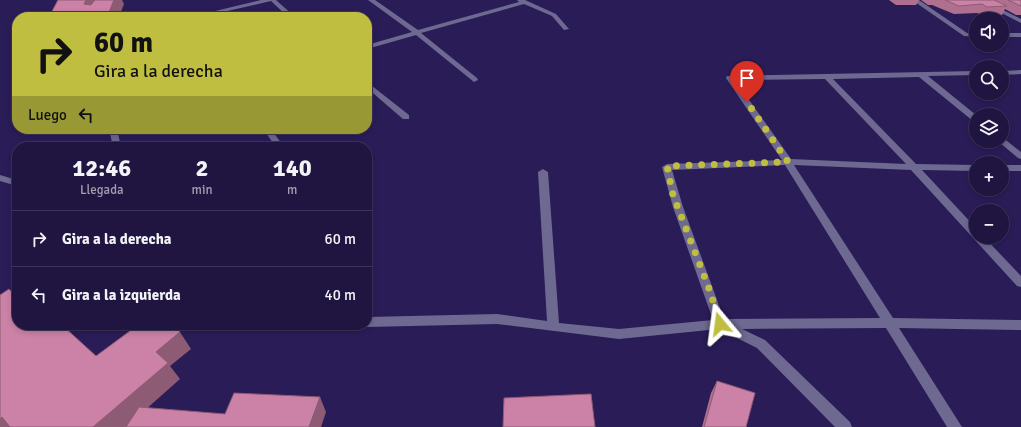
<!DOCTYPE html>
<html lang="es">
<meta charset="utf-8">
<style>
body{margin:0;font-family:Signika,sans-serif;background:#2d224c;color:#f1f3f6;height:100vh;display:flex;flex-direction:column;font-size:15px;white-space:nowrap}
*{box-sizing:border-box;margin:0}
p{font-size:13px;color:#a29fb1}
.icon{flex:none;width:22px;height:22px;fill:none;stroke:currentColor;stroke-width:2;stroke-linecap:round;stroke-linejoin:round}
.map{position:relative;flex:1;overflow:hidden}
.side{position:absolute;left:12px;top:142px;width:360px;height:188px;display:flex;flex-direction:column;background:#201541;border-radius:16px;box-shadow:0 2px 6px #0003,0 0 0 1px #3d345a}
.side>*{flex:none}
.top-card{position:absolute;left:12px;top:12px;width:360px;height:122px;border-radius:16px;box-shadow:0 2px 6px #0003,0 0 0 1px #3d345a;background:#bfbe41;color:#111;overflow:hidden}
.tools{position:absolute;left:969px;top:12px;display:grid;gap:8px}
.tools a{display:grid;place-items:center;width:40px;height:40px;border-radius:50%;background:#201541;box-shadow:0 2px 6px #0003,0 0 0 1px #3d345a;font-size:20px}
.pin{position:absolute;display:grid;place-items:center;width:34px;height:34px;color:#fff;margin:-41px -17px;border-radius:50% 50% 50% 0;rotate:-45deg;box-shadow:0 0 4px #0007}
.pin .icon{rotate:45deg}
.me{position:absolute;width:44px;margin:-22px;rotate:344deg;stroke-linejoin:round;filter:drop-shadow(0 0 3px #0008)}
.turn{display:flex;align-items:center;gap:14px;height:84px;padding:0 16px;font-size:18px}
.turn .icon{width:52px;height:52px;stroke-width:2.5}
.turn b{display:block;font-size:28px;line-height:34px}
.then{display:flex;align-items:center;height:38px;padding:0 16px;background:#0003;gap:8px;font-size:15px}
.eta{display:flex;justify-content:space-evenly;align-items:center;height:68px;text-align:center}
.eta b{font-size:24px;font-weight:700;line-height:28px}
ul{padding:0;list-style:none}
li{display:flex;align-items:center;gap:12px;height:56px;padding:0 16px;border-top:1px solid #3d345a}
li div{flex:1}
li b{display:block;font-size:15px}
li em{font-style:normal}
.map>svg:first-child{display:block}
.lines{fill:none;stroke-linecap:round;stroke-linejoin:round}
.street{fill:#6d6990;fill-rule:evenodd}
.wall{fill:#af708f}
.shaded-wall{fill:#8e5b74}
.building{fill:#cb82a6;stroke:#8e5b74}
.route{stroke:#bfbe41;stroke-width:7;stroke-dasharray:0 12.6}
</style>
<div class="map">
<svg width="1021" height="427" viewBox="0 0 1021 427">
<rect width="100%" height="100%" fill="#2a1c57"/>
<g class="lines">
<path class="street" d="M261,0H276L295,17H288L271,1L201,17H190Z
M368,0H375L418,30L519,2L517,0H525L556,14L569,29L564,30L552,16L524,4L421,33L477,78L478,80L474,82L416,35L367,49V45L412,32Z
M912,0H919L967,33H976V37L964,36Z
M976,0H983L1021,19V23Z
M1002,33H1021V37H1002Z
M1021,70V74L1002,75V71Z
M976,71V75L928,76L976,115V121H973L919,77L833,79L916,164L976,165V171L922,170L976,228V237H984L1021,276V287L1017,286L911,170L794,165L893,318L1021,320V330L899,328L962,427H947L886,328L742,329L765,340L850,422L852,427H835L757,348L719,329L619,339L497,324L367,327L362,325H367V317L497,314L547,321L538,172L543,169L548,172L559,323L619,329L713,320L673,207L662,167L667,164L782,160L726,78L727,76ZM825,79L906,164L791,159L735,80ZM785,165L880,318L724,319L683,207L672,170Z
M367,82L409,115V119H403L367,88Z
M109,129H117L121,147H113Z
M263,129H271L284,147H276Z
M1002,137L1021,152V159L1018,158L999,142L1002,141Z
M1002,165H1021V171H1002Z
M0,175L17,180V186L0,181Z"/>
</g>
<path class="wall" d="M889,0H919L916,5H896Z
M921,0H1021V15H1016L1005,9L1002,15H982L977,13L954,14L932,5H928Z
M717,381L746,427H702L711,393Z"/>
<path class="shaded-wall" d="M86,0H94L97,7L84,4Z
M114,0H122L124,4L119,17H107Z
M180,332L191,349L170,366L180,379L126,427H93L156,352Z
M320,397L326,412L321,427H309Z
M2,417L14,427H0V419Z"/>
<path class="building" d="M58,0H86L84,4L91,5L95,0H114L107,17H49Z
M945,0H994L1007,6L987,7L982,4L959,6Z
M1008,0H1021V6Z
M9,289L17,298V325H41L43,327L46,325H62L96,356L138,325H172L180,332L156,352L168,363L93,427H10L2,417L0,419V295Z
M717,381L755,393L746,427H704Z
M234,393L320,397L309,427H126L139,407L225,414Z
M591,394L595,427H503L504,398Z"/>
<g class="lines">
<path class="route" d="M720,324L710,291L673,195L667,166L788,162L747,102"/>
</g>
</svg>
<div class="tools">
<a><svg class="icon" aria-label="sound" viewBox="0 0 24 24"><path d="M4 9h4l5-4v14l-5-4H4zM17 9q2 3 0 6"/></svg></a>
<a><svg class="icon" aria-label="search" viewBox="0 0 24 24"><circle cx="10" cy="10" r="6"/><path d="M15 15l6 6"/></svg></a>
<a><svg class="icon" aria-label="layers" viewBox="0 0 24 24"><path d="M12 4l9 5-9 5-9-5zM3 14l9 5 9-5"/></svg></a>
<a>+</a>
<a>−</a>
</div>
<div class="pin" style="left:747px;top:102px;background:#d93025"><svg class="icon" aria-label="arrive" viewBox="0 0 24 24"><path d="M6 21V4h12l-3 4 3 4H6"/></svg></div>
<svg class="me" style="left:720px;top:324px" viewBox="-20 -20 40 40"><path d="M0-17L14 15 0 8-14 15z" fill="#bfbe41" stroke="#fff" stroke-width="4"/></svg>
<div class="top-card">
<div class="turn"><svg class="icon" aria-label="right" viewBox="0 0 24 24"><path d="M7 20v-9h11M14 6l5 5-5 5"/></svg><div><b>60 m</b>Gira a la derecha</div></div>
<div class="then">Luego<svg class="icon" aria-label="left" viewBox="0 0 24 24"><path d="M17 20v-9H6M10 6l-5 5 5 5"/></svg></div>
</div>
<section class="side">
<div class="eta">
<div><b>12:46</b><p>Llegada</p></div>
<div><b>2</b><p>min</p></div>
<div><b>140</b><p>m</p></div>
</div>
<ul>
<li><svg class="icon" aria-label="right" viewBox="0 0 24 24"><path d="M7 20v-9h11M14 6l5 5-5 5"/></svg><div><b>Gira a la derecha</b></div><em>60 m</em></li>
<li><svg class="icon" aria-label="left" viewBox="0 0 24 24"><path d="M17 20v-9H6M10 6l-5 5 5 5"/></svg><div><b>Gira a la izquierda</b></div><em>40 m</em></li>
</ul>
</section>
</div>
